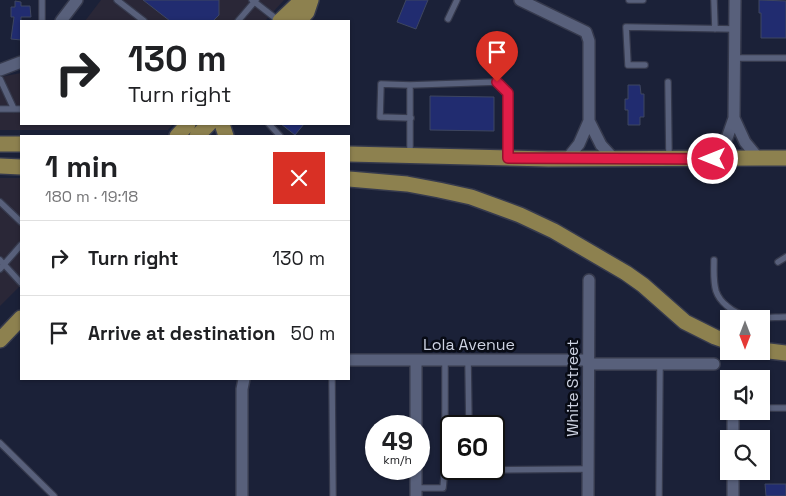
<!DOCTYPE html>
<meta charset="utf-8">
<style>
body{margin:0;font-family:"Space Grotesk",sans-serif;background:#f6f6f6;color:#202124;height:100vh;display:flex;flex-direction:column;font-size:19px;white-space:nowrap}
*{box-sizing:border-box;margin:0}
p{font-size:16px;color:#757577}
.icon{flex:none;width:28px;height:28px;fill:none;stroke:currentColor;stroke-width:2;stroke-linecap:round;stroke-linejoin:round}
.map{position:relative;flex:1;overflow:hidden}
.details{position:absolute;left:20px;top:135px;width:330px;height:245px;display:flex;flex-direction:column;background:#fff;border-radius:0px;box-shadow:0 1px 4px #0004}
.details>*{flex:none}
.top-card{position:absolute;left:20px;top:20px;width:330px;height:105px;border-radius:0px;box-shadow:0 1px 4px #0004;background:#fff;color:#202124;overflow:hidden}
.needle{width:32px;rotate:180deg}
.fabs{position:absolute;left:720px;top:310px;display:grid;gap:10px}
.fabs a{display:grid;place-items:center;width:50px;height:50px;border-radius:0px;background:#fff;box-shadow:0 1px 4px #0004;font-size:25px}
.speed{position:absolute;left:365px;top:415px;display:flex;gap:10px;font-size:25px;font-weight:700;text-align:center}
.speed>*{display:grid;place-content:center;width:65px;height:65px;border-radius:50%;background:#fff;box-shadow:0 1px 4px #0004;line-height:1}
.speed small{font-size:12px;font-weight:400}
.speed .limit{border:2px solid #111;border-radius:8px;background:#fff;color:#111}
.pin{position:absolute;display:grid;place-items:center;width:42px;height:42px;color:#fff;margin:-51px -21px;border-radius:50% 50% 50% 0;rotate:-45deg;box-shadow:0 0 5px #0007}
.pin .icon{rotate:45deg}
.me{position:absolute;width:55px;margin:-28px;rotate:270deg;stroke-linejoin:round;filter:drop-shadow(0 0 4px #0008)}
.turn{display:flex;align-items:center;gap:18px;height:105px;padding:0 25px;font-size:22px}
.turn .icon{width:65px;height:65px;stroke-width:2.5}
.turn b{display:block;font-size:35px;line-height:42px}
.round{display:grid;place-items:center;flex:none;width:52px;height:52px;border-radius:0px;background:#f6f6f6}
.headline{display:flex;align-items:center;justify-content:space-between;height:85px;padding:0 25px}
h1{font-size:30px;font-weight:600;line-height:38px}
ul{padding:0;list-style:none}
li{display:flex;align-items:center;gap:15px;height:75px;padding:0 25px;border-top:1px solid #e0e0e0}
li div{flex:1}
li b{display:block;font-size:19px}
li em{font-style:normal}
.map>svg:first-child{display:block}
.commercial{fill:#2a2737}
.building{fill:#212c70;stroke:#3e4660}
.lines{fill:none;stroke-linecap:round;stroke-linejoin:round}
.lane-casing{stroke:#363a4d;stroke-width:8}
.street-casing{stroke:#363a4d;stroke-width:14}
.primary-casing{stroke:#363a4d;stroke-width:18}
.lane{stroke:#58607b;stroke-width:5.5}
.street{stroke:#58607b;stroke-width:11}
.primary{stroke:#8d814f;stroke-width:15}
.route-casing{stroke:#92132f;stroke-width:12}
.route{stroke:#e11d48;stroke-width:9}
.labels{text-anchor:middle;stroke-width:5;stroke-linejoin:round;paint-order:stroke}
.street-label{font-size:16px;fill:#ced3e2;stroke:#080b15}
</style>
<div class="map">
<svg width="786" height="496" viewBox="0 0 786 496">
<rect width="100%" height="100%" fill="#1b2138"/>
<path class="commercial" d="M101,0H284L265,21H85Z
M21,73V124H173L168,130H0V77Z
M0,178H21V285L0,306Z"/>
<path class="building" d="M143,0H219V15L213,21H170Z
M406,0H428L416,29L397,22Z
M759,0L786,1V38H761V13H759Z
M15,1L21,2V6H30L31,17H21V40L11,39L14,17H11V7H15Z
M628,85H640L641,94H644V117H640V125H628V110H625V99H628Z
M430,96L494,97V131L430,130Z
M281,124H304L295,135Z
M765,484H786V496H766Z"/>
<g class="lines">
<g class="lane-casing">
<path id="lane" d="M42,0V21
M117,0L144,21
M252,0L279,21
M629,0H643
M714,0L715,29
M448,19L457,0
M238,21L256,0
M735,58H786
M645,65H628L626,27L735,29
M0,79L14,109
M668,82L669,157
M410,85L381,84L380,117L411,118
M0,109H21
M269,124L280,136
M410,155V85L497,82L507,93L508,158
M0,202L21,222
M0,260L21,283
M714,260C714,270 713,281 716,291C718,297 722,302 727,306C744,321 765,317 786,317
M778,262L786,257
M0,269L21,245
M445,360V467H451
M468,360L469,426
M332,379L333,496
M761,408H786
M0,443L54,496
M478,469L488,470L588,469
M416,488H443L445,467
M659,496L660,364"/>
</g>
<g class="street-casing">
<path id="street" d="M520,0L586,32L589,41V121L579,144L567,159
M61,21L77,0
M0,70L21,62
M734,118L745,142L759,159
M589,121L601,145L614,159
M713,159L726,141L734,118L735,0
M349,360H588
M588,364H714
M416,426V360
M733,439V411
M242,496V389L244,379
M416,496V469
M588,496L589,280
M733,496V471"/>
</g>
<g class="primary-casing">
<path id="primary" d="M280,21L302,0
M299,21L307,12L311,0
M222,124L226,136
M177,136L188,124
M197,136L209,124
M0,144H21
M349,154L548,159L786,158
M0,166L21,167
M349,179L407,184L439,190L471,197L520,215L554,231L626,273L643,285L685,322L715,337L729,342
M0,340L21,318
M761,350L786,353"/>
</g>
<use href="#lane" class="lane"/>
<use href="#street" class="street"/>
<use href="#primary" class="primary"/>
</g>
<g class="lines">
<g class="route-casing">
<path id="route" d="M497,82L508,93V158L713,159"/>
</g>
<use href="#route" class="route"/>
</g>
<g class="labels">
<g class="street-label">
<text x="469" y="350">Lola Avenue</text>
<text transform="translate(572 388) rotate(-90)" y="6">White Street</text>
</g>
</g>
</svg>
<div class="fabs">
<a><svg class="needle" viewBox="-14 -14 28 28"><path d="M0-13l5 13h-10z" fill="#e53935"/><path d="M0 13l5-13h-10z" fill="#757577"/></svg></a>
<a><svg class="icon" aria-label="sound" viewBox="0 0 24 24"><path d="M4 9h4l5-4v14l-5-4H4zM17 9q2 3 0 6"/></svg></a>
<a><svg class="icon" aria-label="search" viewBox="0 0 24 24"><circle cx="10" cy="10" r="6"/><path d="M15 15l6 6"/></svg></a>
</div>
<div class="speed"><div>49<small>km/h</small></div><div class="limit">60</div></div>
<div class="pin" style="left:497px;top:82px;background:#d93025"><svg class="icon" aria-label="arrive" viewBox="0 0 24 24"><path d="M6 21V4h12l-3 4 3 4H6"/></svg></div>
<svg class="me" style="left:713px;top:159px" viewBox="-20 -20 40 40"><circle r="17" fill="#e11d48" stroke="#fff" stroke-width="3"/><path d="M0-11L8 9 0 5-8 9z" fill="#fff"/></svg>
<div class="top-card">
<div class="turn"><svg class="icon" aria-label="right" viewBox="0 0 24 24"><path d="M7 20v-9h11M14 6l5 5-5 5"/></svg><div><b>130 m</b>Turn right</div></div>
</div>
<section class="details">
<div class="headline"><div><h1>1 min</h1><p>180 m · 19:18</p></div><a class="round" style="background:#d93025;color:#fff"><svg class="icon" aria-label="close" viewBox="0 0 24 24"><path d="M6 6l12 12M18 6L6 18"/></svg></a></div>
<ul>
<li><svg class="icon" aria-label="right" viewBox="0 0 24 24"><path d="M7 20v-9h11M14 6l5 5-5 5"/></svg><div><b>Turn right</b></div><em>130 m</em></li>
<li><svg class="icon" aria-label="arrive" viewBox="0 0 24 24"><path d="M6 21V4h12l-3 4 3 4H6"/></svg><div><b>Arrive at destination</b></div><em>50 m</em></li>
</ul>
</section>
</div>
